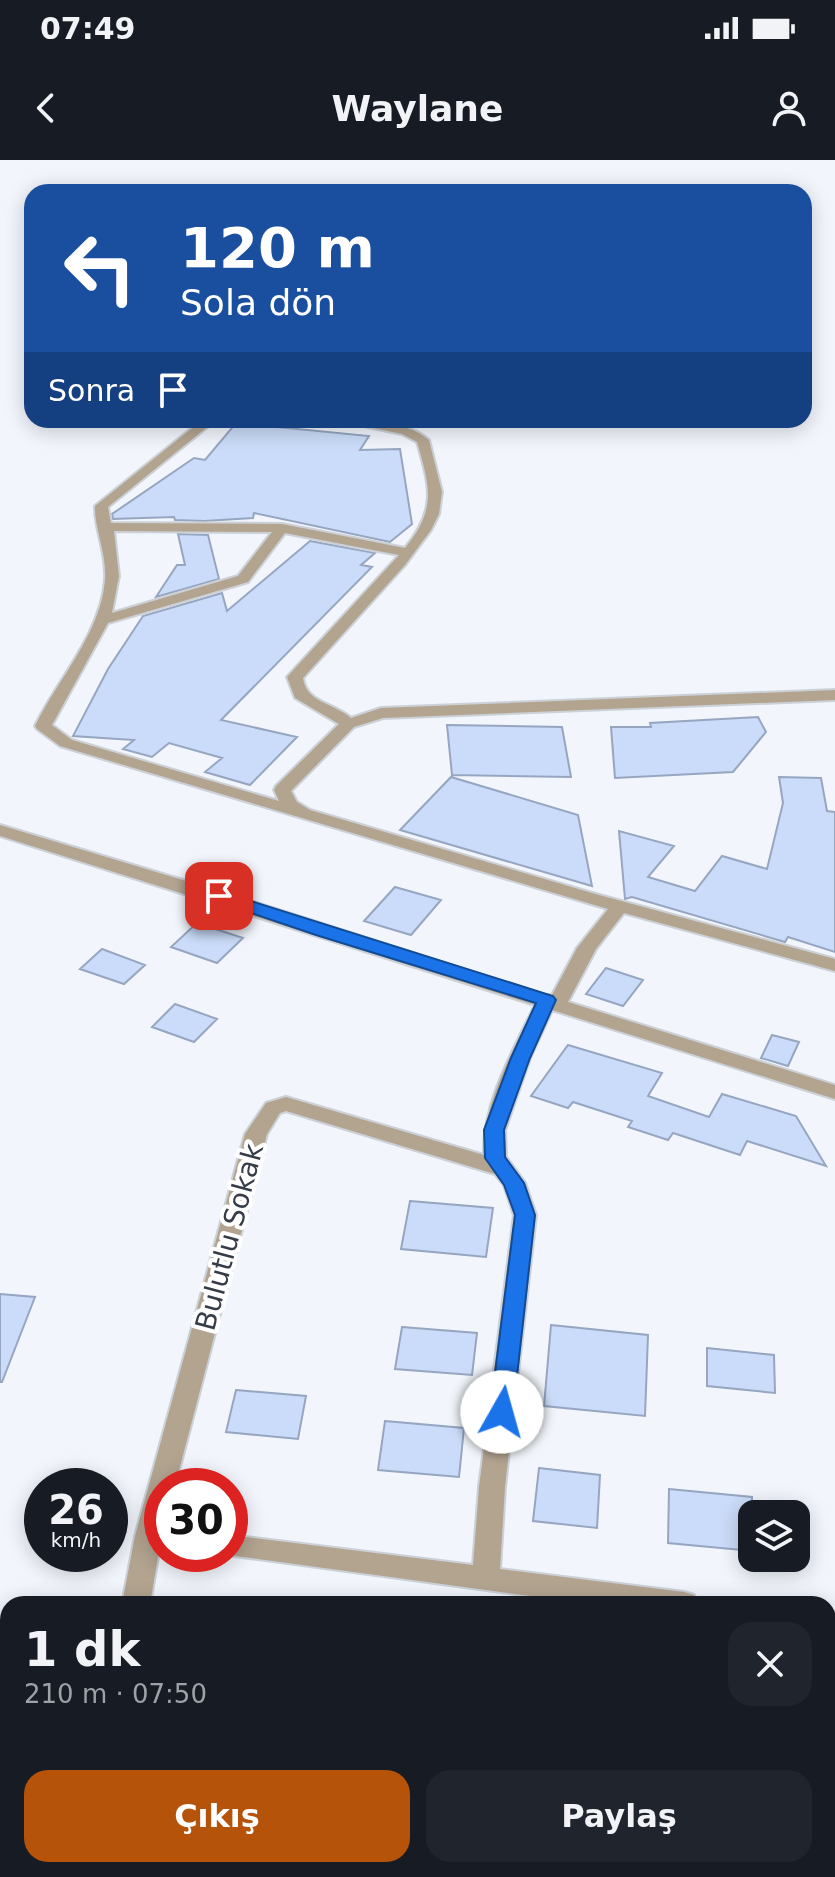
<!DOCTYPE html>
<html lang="tr">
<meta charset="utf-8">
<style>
body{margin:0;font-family:"DejaVu Sans",sans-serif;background:#20242c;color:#f1f3f6;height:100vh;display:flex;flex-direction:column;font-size:30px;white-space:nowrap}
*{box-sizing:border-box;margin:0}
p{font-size:26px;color:#9ea1a6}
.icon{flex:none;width:44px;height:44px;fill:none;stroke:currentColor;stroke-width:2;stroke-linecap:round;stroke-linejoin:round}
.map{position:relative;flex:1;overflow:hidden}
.panel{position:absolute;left:0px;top:1436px;width:836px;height:282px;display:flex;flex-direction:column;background:#171b24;border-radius:24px 24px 0 0;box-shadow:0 4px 20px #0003}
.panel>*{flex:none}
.top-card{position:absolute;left:24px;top:24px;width:788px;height:244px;border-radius:24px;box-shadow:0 4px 20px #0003;background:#1a4fa0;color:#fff;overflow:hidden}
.fabs{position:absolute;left:738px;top:1340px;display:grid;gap:16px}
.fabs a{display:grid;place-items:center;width:72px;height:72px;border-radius:16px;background:#171b24;box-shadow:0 4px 20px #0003;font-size:40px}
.speed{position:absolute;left:24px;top:1308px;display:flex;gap:16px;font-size:40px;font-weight:700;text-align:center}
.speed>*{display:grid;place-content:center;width:104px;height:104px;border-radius:50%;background:#171b24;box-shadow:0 4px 20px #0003;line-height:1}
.speed small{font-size:20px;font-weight:400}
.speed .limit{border:12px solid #d22;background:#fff;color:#111}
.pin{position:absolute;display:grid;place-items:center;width:68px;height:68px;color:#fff;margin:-34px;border-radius:16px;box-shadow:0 4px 12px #0006}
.me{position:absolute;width:88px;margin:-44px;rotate:7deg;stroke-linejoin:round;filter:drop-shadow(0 0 6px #0008)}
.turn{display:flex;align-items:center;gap:28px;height:168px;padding:0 24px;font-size:36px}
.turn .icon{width:104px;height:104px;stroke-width:2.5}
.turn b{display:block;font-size:56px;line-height:68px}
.then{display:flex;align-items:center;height:76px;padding:0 24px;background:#0003;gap:16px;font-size:30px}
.round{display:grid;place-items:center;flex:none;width:84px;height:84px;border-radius:24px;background:#20242c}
.headline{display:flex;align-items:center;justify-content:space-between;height:136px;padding:0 24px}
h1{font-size:48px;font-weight:600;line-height:60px}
.primary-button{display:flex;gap:16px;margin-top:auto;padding:16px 24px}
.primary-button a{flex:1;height:92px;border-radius:24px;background:#b45309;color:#fff;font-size:32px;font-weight:600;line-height:92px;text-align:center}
.primary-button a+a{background:#20242c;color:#f1f3f6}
.status{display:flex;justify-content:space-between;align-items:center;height:56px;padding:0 40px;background:#171b24;direction:ltr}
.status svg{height:22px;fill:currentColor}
header{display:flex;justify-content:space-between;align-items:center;height:104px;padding:0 24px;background:#171b24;font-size:36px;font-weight:600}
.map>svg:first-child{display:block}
.building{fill:#cadcf9;stroke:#96a6c0;stroke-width:2}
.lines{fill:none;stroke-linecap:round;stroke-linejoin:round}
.street-casing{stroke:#ccd1d8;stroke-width:4}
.street{fill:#b3a490;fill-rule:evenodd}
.route{fill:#1a73e8;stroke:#114b97;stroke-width:2}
.labels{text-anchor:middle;stroke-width:8;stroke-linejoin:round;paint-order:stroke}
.street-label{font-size:28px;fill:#363d48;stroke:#fff}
</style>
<div class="status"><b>07:49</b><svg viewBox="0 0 49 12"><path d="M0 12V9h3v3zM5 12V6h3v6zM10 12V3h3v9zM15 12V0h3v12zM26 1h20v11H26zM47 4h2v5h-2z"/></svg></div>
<header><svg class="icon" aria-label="back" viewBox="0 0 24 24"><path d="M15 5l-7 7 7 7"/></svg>Waylane<svg class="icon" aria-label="person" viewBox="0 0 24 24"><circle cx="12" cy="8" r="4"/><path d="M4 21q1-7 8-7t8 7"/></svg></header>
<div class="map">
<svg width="835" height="1717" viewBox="0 0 835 1717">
<rect width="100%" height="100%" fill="#f2f6fc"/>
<path class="building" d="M236,263L369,276L360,290L400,289L412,364L390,382L254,353L253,358L204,361L175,360L174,357L113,359L112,354L194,298L205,300Z
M178,374L208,375L219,419L156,437L177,405H185Z
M310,381L375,393L361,405L372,407L221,560L297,577L250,625L205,612L222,598L169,583L152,597L123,589L134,580L73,576L108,509L143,456L222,433L227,451Z
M758,557L766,572L733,612L615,618L611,567H651L650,563Z
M447,565L562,567L571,617L452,615Z
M451,617L578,655L592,726L400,670Z
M779,617L821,618L827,651L835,652V792L788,777L785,782L632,737L625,739L619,671L674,686L648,717L695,731L722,696L767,709L783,643Z
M395,727L441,740L411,775L364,761Z
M197,763L243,778L217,803L171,787Z
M102,789L145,805L124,824L80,809Z
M606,808L643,820L623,846L586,834Z
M175,844L217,859L194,882L152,867Z
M772,875L799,882L788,906L761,898Z
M568,885L662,913L648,936L709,957L722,934L796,956L826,1006L747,981L740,995L673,973L668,980L628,967L632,961L573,942L568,948L531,936Z
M410,1041L493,1048L486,1097L401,1089Z
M0,1134L35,1137L2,1222H0Z
M551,1165L648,1175L645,1256L544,1246Z
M402,1167L477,1173L472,1215L395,1209Z
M707,1188L774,1195L775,1233L707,1226Z
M236,1230L306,1236L298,1279L226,1272Z
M385,1261L464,1268L459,1317L378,1310Z
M539,1308L600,1315L597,1368L533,1361Z
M669,1329L752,1337V1391L668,1383Z"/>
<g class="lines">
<g class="street-casing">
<path id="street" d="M202,260H216L108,347L111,363L282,364L405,388C437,349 430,327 417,282L402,274L335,260C365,260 406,260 429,280L442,332L439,354L431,370L405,405L303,518C306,543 334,543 351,558L381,548L835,530V540L383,558L354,567L291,631L297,642L310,650L592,733L835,799V811L624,753L596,789L568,842L835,925V939L552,850L530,898L505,970L506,997L525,1023L536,1055L505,1327L500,1409L684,1432L694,1435L698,1444H590L220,1394H230V1375L473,1405L479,1327L514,1055L504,1025L495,1014L286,951L280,953L267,974L175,1326H162V1374L150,1444H122L135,1376L245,974L266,943L286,937L484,995C482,944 513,891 535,845L0,676V665L216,730L544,835H552L577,788L608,749L60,586L37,569L35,566C58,519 101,473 105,420C107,393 94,368 95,346ZM114,371L272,372L238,416L112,453L119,416ZM285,373L399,395L287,517L295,538L339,564L276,626L274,630L279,641L72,580L52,565L108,463L248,422Z
M828,1451L835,1452V1476L828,1475Z
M0,1684L8,1686V1710H70L72,1715V1710H104L103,1717H22L20,1710L8,1716L0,1714Z"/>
</g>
<use href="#street" class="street"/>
</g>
<path class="route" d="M219,731L553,836L556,840L530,898L504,970L505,997L524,1023L535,1055L513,1252L510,1258L502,1261L493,1258L490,1252L515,1055L504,1025L485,998L484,970L511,898L536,843L316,775L213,740L211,736L213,732Z"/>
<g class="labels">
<g class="street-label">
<text transform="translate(229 1077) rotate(-75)" y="10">Bulutlu Sokak</text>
</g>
</g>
</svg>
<div class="fabs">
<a><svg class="icon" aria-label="layers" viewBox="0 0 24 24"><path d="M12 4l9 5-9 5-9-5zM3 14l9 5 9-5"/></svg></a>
</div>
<div class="speed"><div>26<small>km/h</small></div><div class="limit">30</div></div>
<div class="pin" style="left:219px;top:736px;background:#d93025"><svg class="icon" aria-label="arrive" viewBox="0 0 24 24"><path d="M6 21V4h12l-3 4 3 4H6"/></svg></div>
<svg class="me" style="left:502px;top:1252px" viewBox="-20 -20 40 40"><circle r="19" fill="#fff"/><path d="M0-13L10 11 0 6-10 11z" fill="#1a73e8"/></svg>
<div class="top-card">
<div class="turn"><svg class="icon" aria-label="left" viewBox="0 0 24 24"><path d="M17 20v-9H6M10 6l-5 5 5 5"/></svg><div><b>120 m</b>Sola dön</div></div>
<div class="then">Sonra<svg class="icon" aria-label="arrive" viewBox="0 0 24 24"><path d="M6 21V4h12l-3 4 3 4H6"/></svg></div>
</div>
<section class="panel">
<div class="headline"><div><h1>1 dk</h1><p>210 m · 07:50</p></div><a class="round"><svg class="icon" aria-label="close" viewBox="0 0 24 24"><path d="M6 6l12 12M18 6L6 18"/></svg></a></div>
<div class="primary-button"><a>Çıkış</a><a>Paylaş</a></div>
</section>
</div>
